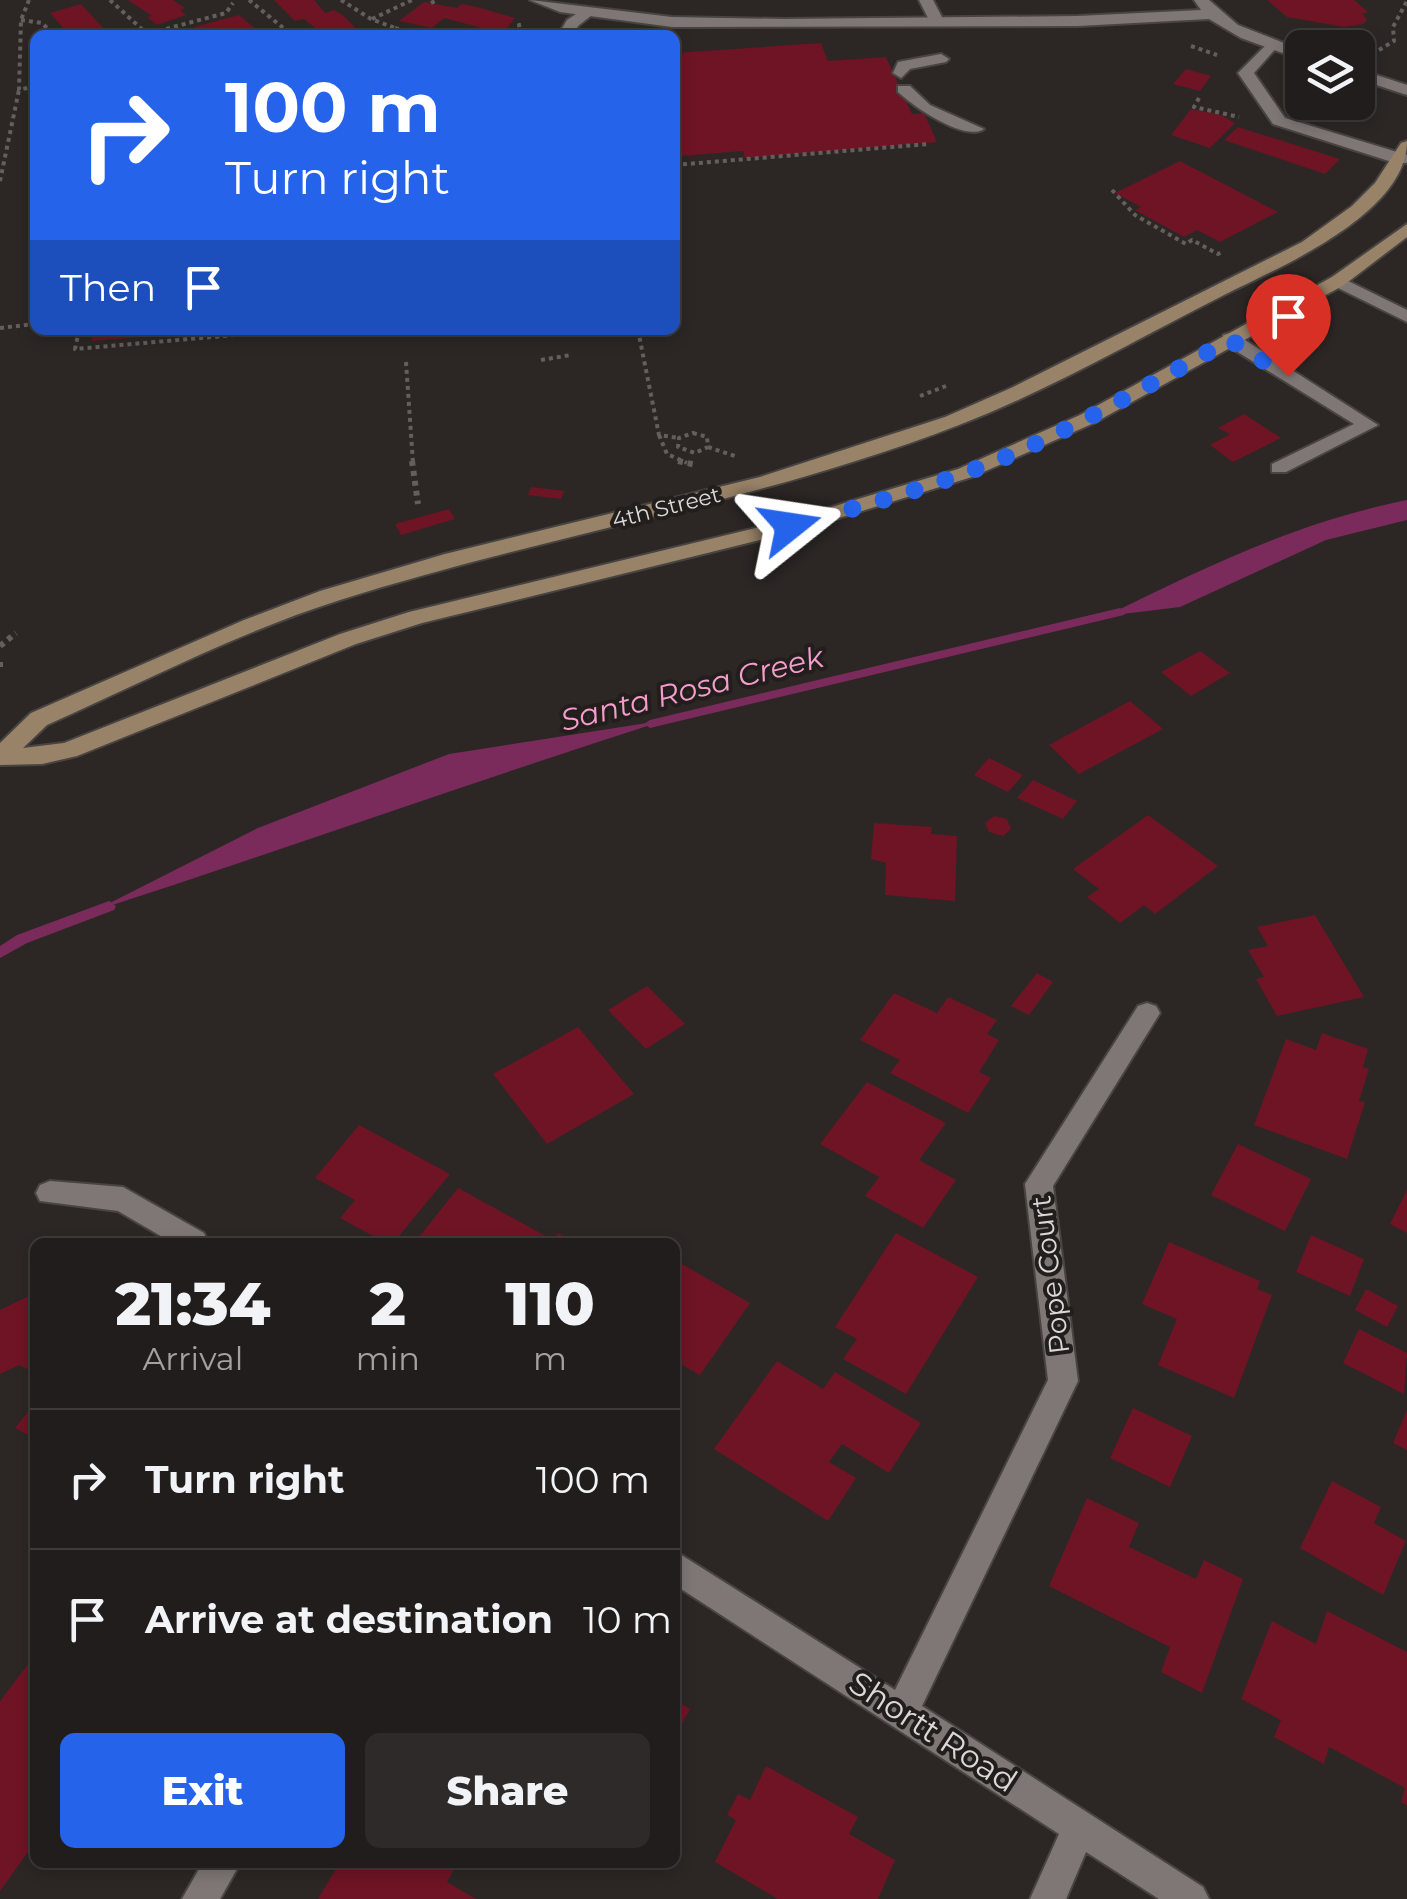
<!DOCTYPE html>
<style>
body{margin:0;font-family:Montserrat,sans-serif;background:#2d2a29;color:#f1f3f6;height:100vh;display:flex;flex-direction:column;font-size:38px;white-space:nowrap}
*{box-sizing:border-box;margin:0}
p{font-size:32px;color:#a2a2a3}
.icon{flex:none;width:55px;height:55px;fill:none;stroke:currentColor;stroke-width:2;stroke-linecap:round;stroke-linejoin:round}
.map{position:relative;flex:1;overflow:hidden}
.details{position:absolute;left:30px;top:1238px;width:650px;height:630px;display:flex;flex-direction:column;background:#211d1c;border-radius:15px;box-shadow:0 5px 15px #0003,0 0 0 2px #3e3b3b}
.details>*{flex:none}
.hud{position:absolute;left:30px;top:30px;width:650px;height:305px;border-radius:15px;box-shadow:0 5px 15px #0003,0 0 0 2px #3e3b3b;background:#2563eb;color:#fff;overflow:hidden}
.fabs{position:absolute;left:1285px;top:30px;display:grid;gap:20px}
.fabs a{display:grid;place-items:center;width:90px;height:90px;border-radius:15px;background:#211d1c;box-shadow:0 5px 15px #0003,0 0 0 2px #3e3b3b;font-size:50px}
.pin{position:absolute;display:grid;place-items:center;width:85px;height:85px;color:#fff;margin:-102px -42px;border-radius:50% 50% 50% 0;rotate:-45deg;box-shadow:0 0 10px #0007}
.pin .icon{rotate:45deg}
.me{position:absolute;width:110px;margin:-55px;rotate:75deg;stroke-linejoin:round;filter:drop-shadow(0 0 8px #0008)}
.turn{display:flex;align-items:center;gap:35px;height:210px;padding:0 30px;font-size:45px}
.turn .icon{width:130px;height:130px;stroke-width:2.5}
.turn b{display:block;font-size:70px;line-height:85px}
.then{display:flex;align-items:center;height:95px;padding:0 30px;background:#0003;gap:20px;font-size:38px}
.eta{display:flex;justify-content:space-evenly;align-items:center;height:170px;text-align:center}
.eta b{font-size:60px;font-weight:800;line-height:70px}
.button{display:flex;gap:20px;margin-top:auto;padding:20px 30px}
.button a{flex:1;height:115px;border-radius:15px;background:#2563eb;color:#fff;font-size:40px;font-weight:800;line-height:115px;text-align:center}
.button a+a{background:#2d2a29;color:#f1f3f6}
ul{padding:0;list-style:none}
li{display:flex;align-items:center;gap:30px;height:140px;padding:0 30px;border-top:2px solid #3e3b3b}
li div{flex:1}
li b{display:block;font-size:38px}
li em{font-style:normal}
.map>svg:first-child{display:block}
.water{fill:#7a2b5b}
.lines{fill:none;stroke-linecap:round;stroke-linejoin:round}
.stream{fill:#7a2b5b;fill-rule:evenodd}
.building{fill:#6e1425}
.service-casing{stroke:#484442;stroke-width:4}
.minor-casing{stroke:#484442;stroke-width:4}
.secondary-casing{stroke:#484442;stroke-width:4}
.path-far1{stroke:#635f5d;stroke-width:4;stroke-dasharray:4 4;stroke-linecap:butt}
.path{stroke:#635f5d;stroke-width:6;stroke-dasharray:5 5;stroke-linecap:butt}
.service{fill:#7e7775;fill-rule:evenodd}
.minor{fill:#7e7775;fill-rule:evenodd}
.secondary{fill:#998368;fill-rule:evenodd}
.route{stroke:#2563eb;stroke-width:18;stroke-dasharray:0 32.4}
.labels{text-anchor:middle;stroke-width:8;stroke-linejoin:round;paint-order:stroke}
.far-street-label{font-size:22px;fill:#dcd8d7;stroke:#221e1b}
.street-label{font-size:28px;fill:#dcd8d7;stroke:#221e1b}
.water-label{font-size:30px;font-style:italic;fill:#f79dce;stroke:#221e1b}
.near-street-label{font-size:32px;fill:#dcd8d7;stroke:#221e1b}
</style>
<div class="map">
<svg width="1407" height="1899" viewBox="0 0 1407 1899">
<rect width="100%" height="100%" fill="#2c2725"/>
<path class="water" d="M1407,500V520L1326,540L1180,607L1106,616C1208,566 1295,523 1407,500Z
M666,720C475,781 285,849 94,911L258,828L449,754Z"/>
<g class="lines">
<path class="stream" d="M1120,608L1126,612L1124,615L650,728L644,724L650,720Z
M109,901L116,906L114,910L27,943L0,958V946L17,935Z"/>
</g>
<path class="building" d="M128,0H173L185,8L180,10L186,15L157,25L147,17L152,16Z
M274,0H314L325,13L334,10L344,16L362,35H324L304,19L295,21Z
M1267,0H1354L1368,12L1362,14L1367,19L1364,24L1344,27L1287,17Z
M424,2L457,8L462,4L477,7L515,18L505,31L497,32L444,18L432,28L399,21Z
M81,4L104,29L109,28L116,35H69L50,13Z
M239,15L263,35H202L194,27Z
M821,43L828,61L886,57L912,114L924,113L937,142L745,158L743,151L681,156L675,137V53Z
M1186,69L1211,76L1200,91L1173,84Z
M1191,109L1221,115L1235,123L1210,148L1171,135Z
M1238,127L1340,159L1325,174L1224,140Z
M1180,161L1278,212L1220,242L1197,230L1184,237L1135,210L1141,207L1115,193Z
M93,330H191V333L92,341Z
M1244,414L1281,438L1233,462L1210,445L1230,434L1218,428Z
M531,487L564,491L561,499L528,495Z
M449,509L455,519L401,535L395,524Z
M1200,651L1230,673L1191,696L1161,672Z
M1130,701L1163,729L1079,774L1049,745Z
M989,758L1023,775L1008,792L974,775Z
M1033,780L1077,801L1063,819L1017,798Z
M1148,815L1218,866L1155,914L1144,905L1120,923L1087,897L1099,889L1073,869Z
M994,816L1007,819L1011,829L1003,836L989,832L985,823Z
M874,823L932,827L931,834L957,836L955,901L885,895L886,863L871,859Z
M1315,915L1364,997L1277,1016L1256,979L1264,977L1248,950L1268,946L1257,927Z
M1037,973L1053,982L1029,1015L1011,1006Z
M647,986L685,1024L646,1049L608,1010Z
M894,993L937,1013L948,997L997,1020L987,1034L999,1040L979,1072L991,1078L968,1113L890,1073L900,1060L860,1040Z
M578,1027L634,1094L547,1144L493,1074Z
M1322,1033L1368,1049L1363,1067L1369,1069L1359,1101L1365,1102L1347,1159L1254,1125L1286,1039L1316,1050Z
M867,1082L946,1123L919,1160L956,1180L923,1228L865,1196L879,1177L820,1144Z
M359,1125L450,1174L394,1242H384L340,1218L355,1200L315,1178Z
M1238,1144L1311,1179L1285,1231L1211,1195Z
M458,1188L553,1240L558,1233L575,1242H415Z
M1407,1190V1233L1390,1224Z
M896,1233L978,1277L906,1394L843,1359L857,1339L835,1327Z
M1311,1235L1364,1259L1350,1296L1296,1272Z
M1169,1242L1260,1281L1257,1289L1272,1295L1234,1398L1158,1365L1177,1319L1142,1304Z
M675,1260L750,1303L700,1375L675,1361Z
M1366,1289L1398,1306L1387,1327L1355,1310Z
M35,1293V1373L19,1365L0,1374V1310Z
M1359,1329L1407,1353L1404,1394L1343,1363Z
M777,1361L823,1389L835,1372L921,1423L889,1473L842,1444L829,1462L856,1478L828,1521L714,1449Z
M35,1403V1439L15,1428Z
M1133,1408L1192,1436L1170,1487L1110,1458Z
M1407,1410V1450L1393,1443Z
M1332,1481L1381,1507L1374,1523L1406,1541L1383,1595L1300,1548Z
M1087,1498L1139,1523L1129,1547L1196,1579L1204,1560L1243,1579L1202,1693L1161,1672L1170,1647L1049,1586Z
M1327,1611L1407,1652V1806L1401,1802L1405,1788L1329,1747L1324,1764L1274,1737L1281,1720L1241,1699L1272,1621L1316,1644Z
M35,1655V1842L0,1891V1701Z
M675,1700L690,1709L675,1736Z
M766,1766L858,1817L849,1834L895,1860L878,1899H778L715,1862L736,1820L727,1815L738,1794L750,1800Z
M340,1862H458L447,1882L476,1899H318Z"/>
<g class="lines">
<g class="service-casing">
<path id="service" d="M919,0H933L944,21L941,24H931Z
M585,8L597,11L578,26L574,35H558L567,20Z
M1271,40L1279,45L1254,73L1285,118L1407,155V163H1395L1273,124L1238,73Z
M941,54L949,59L946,62L910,69L901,78L893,73L898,62Z
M898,86H910L930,105L984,129C965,142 914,107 898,92Z
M1338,276L1407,310V322L1332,285V277Z
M1230,333L1237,335L1378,425L1286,472H1272V464L1354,424L1223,343V335Z"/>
</g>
<g class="minor-casing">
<path id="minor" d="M530,0L672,17L783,19L1078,16L1201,10L1194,0H1209L1238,25L1302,50V60L1241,38L1209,19L1078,26L672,27L560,12Z
M1358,69L1407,85V95L1358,79Z
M1147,1003L1156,1006L1160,1013L1053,1186L1078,1381L922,1706L1203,1887L1209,1899H1159L1086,1852L1066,1899H1030L1059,1834L675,1585V1551L895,1690L1048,1380L1025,1184L1138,1006Z
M50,1181L123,1187L204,1233L208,1242H171L118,1211L40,1201L36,1193L40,1185Z
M203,1862H241L220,1899H182Z"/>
</g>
<g class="secondary-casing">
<path id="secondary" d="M1407,141C1407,214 1280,267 1224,295C1137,339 1050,390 959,425C758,503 544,535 340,600C239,632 143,682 47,725L23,748L64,743L340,634L409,612L785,521L958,469L1080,415L1332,277L1407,224V237L1344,285L1094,423L972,477L797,531L422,623L356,644L77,756L42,764L0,765V743L31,713L244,620L320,591L445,554L760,477L945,417L1011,388L1302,242L1352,206L1375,183L1401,143Z"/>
</g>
<path class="path-far1" d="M29,0L21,20L19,90L35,86
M110,0L146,33
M249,0L287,31L299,35
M341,0L371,19L395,28L385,35
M431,3L437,0
M372,19L412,0
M21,20L42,23L54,35
M395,28L418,35
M143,35L226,13L233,3
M442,35L447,30L464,35
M521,35L519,25H524
M1322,37L1353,47
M1191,46L1217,55
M1379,50L1394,41L1393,27L1407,1
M1199,98L1194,107L1239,117
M675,165L928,144
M0,181L19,90
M1112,190L1135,215L1186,244L1192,240L1218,254L1224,251
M0,328L35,324
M79,330L75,349L292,330
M638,330L659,435L679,438
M541,360L571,355
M406,362L413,463
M920,396L946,386
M693,433L707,437L708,447L695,453L678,447L679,438Z
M659,435L667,454L687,463
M708,447L738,457"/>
<path class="path" d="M412,461L418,504
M678,461L696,465
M0,646L16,633
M0,662V670"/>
<use href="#service" class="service"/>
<use href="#minor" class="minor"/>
<use href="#secondary" class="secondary"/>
</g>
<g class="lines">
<path class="route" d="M790,526C863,506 937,486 1008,456C1085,423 1157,380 1230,340L1288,376"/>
</g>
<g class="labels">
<g class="far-street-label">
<text transform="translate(666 507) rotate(-14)" y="8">4th Street</text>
</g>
<g class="street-label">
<text transform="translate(1050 1275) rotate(-97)" y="10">Pope Court</text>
</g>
<g class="water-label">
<text transform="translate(692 689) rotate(-14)" y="10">Santa Rosa Creek</text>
</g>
<g class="near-street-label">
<text transform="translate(933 1732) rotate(33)" y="11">Shortt Road</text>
</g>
</g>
</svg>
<div class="fabs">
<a><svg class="icon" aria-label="layers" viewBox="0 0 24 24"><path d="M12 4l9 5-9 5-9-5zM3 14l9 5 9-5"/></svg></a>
</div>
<div class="pin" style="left:1288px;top:376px;background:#d93025"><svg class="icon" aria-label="arrive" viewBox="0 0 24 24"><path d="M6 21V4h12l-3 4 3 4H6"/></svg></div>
<svg class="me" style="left:790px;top:526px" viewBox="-20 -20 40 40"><path d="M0-17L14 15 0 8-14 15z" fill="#2563eb" stroke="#fff" stroke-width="4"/></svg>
<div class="hud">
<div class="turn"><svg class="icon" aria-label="right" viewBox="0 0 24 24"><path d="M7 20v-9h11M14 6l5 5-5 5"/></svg><div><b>100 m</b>Turn right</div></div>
<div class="then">Then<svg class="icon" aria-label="arrive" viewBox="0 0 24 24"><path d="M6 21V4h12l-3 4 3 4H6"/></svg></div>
</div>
<section class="details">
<div class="eta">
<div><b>21:34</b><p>Arrival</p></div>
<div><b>2</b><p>min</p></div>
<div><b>110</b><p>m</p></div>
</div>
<ul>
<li><svg class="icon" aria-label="right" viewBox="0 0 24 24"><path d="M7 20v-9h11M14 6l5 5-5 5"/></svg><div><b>Turn right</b></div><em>100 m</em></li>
<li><svg class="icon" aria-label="arrive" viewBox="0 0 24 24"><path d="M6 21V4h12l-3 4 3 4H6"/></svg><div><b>Arrive at destination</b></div><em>10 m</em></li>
</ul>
<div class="button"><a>Exit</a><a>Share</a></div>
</section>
</div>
